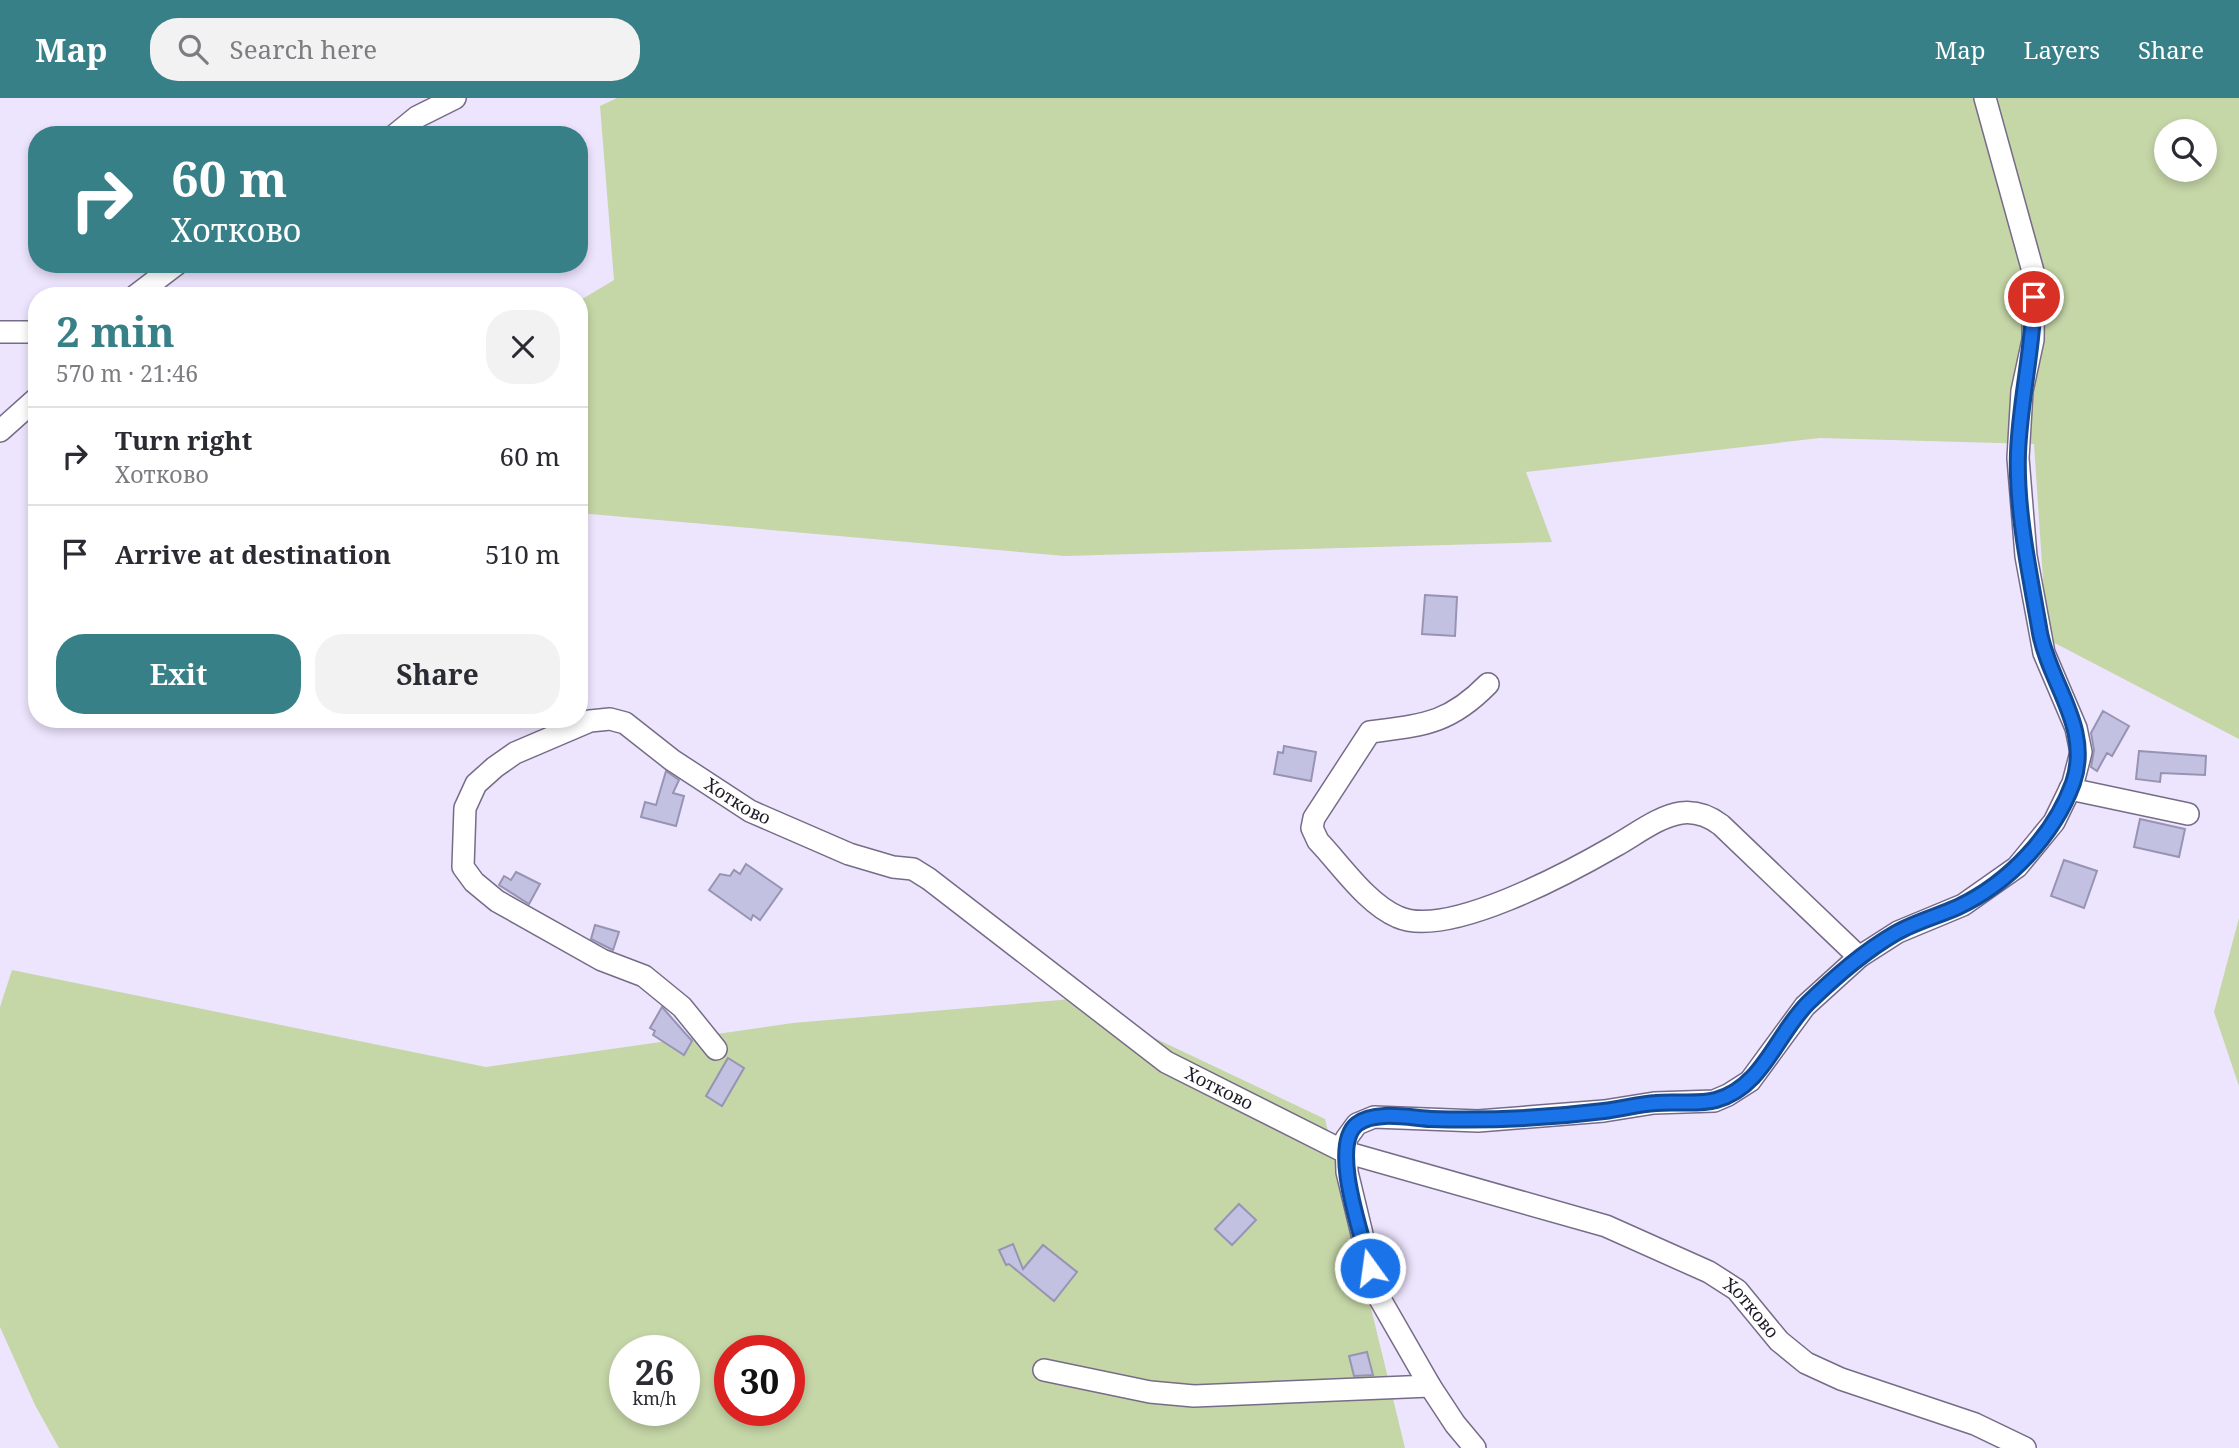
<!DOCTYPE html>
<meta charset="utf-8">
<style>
body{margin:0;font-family:"Noto Serif",serif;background:#f2f2f3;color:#2b2b33;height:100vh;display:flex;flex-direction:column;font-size:26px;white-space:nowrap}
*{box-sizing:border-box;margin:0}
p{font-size:23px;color:#7c7c81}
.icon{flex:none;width:38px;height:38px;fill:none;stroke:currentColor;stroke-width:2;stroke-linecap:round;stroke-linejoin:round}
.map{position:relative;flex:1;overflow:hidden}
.sheet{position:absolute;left:28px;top:189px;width:560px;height:441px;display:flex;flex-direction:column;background:#fff;border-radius:28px;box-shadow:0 4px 10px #0003}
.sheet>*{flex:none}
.top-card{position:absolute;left:28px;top:28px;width:560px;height:147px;border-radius:28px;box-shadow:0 4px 10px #0003;background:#388087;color:#fff;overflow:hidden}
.fabs{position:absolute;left:2154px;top:21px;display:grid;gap:14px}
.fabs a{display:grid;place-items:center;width:63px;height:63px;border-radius:50%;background:#fff;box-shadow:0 4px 10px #0003;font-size:35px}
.speed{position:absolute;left:609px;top:1237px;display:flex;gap:14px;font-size:35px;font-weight:700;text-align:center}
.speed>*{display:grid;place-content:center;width:91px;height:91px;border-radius:50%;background:#fff;box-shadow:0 4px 10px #0003;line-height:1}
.speed small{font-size:18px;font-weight:400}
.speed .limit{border:10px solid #d22;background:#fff;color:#111}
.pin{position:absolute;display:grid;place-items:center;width:60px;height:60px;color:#fff;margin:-30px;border:4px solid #fff;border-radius:50%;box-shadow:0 2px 7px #0007}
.me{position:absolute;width:77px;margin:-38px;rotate:346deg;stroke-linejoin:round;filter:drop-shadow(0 0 5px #0008)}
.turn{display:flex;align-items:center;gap:24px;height:147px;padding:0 28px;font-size:32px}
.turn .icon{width:91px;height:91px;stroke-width:2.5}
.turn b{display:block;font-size:49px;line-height:60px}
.round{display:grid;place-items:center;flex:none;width:74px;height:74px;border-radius:28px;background:#f2f2f3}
.summary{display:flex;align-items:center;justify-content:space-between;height:119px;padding:0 28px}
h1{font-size:42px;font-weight:700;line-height:52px;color:#388087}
.button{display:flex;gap:14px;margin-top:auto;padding:14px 28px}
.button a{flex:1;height:80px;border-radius:28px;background:#388087;color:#fff;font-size:28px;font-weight:700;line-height:80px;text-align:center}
.button a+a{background:#f2f2f3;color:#2b2b33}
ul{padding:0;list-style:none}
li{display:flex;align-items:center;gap:21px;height:98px;padding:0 28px;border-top:2px solid #e1e1e2}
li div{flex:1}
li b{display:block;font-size:26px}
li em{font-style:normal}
header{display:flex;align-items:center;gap:42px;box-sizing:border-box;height:98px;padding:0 35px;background:#388087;color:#fff}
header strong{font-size:33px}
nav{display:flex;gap:38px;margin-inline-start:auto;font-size:24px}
.search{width:490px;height:63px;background:#f2f2f3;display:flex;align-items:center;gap:18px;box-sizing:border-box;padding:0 24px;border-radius:28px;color:#7c7c81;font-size:26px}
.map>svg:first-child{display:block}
.green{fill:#c5d6a7;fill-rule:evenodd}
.building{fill:#c3c1e1;stroke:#9794b3;stroke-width:2}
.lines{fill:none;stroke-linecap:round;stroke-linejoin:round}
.minor-casing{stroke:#776c88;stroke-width:24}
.minor{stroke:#fff;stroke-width:21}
.route-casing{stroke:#114b97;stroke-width:18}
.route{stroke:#1a73e8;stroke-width:12}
.labels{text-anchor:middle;stroke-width:5;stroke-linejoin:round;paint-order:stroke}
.street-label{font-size:18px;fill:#1e1a25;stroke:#fff}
</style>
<header>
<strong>Map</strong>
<div class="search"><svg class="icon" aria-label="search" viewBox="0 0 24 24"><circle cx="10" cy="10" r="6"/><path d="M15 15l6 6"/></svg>Search here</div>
<nav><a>Map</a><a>Layers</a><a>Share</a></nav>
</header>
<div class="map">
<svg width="2239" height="1350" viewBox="0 0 2239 1350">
<rect width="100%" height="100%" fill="#ede4fd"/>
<path class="green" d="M617,0H2239V641L2047,541L2034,346L1820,340L1526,374L1552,444L1065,458L579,415V203L614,182L600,8ZM2166,33H2205V72H2166Z
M2239,820V988L2214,914Z
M12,872L486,969L793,925L1072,901L1325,1021L1405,1350H59L35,1307L0,1229V909ZM625,1253H684V1312H625ZM730,1253H789V1312H730Z"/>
<path class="building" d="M1425,497L1457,499L1455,538L1422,536Z
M2103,613L2129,628L2112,658L2107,655L2097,673L2091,669L2094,652L2091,635Z
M1284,648L1316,654L1311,683L1274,676L1278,654L1283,655Z
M2139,653L2206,658L2205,677L2161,675L2160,684L2136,681Z
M666,673L679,682L673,695L684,698L676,728L641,719L645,704L656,707Z
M2140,721L2185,731L2179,759L2134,749Z
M2064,762L2097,773L2084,810L2051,798Z
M746,766L782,791L760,822L753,817L751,822L709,792L720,776L730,778L734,772L740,776Z
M516,774L540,786L529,806L499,787L504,778L511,782Z
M595,827L619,834L613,852L591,841Z
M662,909L692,943L684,957L653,937L655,933L650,930Z
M728,960L744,970L722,1008L706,998Z
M1239,1106L1256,1122L1232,1147L1215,1131Z
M1013,1146L1023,1171L1043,1147L1077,1174L1054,1203L1009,1166L1006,1167L999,1152Z
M1367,1254L1373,1277L1354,1278L1349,1258Z"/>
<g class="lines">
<g class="minor-casing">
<g id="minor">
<path d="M395,37L417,19L455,0"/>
<path d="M135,198L177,166"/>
<path d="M0,234H37"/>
<path d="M0,333L37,300"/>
<path d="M1488,586C1449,626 1423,627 1370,634L1314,720L1312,730L1318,743C1341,767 1367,806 1398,819C1447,841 1570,774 1615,748C1635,737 1659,718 1681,715C1696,713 1709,718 1721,727L1859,859"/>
<path d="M2070,691L2188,716"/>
<path id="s1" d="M716,951L682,909L644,878L602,862L497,803L474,784L463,769L465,710L476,686L495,669L515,655L590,623L610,621L625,625L672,662L750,713L849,756L893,769L913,771L929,781L1166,964L1345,1054L1606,1128L1709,1174L1737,1192L1779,1243L1806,1265L1841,1281L1975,1326L2025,1350"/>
<path d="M1044,1272L1150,1294L1194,1298L1430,1288"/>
<path d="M1475,1350L1455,1326L1430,1288L1376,1194L1347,1074L1346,1041L1357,1026L1374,1019L1478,1023L1604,1013L1654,1005L1714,1003L1728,997L1750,983L1805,908L1859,859L1898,834L1963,807L2017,769L2054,724L2073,685L2081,654L2076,630L2044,555L2026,458L2018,360L2022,293L2033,242L2034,177L1985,0"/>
</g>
</g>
<use href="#minor" class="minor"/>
</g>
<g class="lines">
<g class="route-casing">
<path id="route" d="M1370,1170C1363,1140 1329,1048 1357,1026C1375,1012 1411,1020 1431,1021C1489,1023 1547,1020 1604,1013C1621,1011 1639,1006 1656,1005C1675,1003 1698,1007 1716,1002C1763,989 1776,937 1808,905C1835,879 1863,854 1896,835C1915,824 1938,818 1958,809C2009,785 2054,737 2073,685C2092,630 2050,587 2040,535C2030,476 2016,415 2018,355C2020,302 2033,252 2034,199"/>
</g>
<use href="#route" class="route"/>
</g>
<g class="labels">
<g class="street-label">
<text dy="6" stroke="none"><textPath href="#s1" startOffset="707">Хотково</textPath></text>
<text dy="6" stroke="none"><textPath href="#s1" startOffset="1274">Хотково</textPath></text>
<text dy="6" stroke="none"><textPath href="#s1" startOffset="1855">Хотково</textPath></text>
</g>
</g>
</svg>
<div class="fabs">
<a><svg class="icon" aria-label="search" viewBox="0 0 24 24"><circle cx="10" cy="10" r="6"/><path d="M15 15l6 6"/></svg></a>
</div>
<div class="speed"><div>26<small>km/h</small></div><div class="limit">30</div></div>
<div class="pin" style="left:2034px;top:199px;background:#d93025"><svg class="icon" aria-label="arrive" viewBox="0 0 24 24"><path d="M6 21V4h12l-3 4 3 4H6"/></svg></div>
<svg class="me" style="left:1370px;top:1170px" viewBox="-20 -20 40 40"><circle r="17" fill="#1a73e8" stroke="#fff" stroke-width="3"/><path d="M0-11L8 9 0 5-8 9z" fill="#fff"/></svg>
<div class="top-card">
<div class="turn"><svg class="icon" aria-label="right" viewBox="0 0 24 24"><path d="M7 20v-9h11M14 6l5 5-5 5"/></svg><div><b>60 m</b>Хотково</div></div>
</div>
<section class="sheet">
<div class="summary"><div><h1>2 min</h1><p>570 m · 21:46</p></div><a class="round"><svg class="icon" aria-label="close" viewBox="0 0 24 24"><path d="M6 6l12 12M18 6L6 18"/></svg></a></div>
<ul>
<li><svg class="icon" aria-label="right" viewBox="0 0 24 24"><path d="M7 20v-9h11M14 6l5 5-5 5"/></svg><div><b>Turn right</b><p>Хотково</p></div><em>60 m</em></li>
<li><svg class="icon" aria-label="arrive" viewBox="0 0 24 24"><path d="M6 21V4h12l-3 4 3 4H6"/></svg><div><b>Arrive at destination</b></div><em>510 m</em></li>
</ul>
<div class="button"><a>Exit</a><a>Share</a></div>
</section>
</div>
